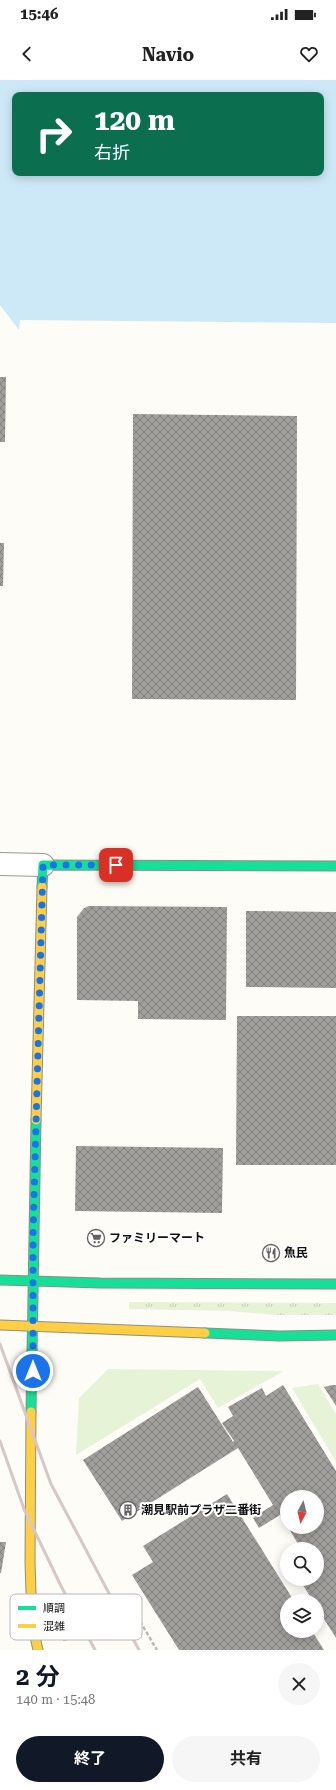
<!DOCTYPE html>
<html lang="ja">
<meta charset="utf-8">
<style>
body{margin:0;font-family:"Roboto Serif","Noto Sans JP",serif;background:#f6f6f6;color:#222;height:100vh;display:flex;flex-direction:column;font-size:15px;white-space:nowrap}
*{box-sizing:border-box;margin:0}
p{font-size:13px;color:#767676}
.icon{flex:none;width:22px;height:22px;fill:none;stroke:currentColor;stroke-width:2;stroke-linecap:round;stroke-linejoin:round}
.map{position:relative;height:1570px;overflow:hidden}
.side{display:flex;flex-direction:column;background:#fff;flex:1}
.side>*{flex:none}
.hud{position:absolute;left:12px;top:12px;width:312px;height:84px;border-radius:8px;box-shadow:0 2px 10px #0003;background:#0b6e4f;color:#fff;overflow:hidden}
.needle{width:26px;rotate:187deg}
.fabs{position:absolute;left:280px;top:1410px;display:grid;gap:8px}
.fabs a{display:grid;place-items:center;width:44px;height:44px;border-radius:50%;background:#fff;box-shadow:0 2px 10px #0003;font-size:20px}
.pin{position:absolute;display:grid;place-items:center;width:34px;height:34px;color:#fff;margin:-17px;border-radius:8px;box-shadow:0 2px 6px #0006}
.me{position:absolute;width:44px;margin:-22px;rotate:0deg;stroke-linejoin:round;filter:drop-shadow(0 0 3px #0008)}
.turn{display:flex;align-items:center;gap:14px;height:84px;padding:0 16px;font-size:18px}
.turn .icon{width:52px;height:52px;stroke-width:2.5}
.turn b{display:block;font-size:28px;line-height:34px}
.round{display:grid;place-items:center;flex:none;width:42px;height:42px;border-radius:21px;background:#f6f6f6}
.head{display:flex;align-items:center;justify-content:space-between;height:68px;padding:0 16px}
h1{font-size:24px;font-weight:700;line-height:30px;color:#111827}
.button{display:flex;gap:8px;margin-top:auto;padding:8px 16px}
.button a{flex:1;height:46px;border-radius:24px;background:#111827;color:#fff;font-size:16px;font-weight:700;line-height:46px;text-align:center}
.button a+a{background:#f6f6f6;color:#222}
.status{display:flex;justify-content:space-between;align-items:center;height:28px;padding:0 20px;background:#fff;direction:ltr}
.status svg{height:11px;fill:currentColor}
header{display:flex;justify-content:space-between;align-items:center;height:52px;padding:0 16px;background:#fff;font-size:18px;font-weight:700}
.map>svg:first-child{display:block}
.grass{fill:url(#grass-tufts)}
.park{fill:#e7f3d7}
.water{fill:#cde8f7;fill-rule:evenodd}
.building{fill:url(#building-cross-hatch)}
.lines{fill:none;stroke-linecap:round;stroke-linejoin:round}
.street-casing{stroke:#979795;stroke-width:24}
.fast-casing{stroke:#8e8d8b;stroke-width:11}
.slow-casing{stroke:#8e8d8b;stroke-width:11}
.path{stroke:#b9b9b8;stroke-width:2.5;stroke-dasharray:4 2;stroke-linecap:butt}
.street{stroke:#fffffe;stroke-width:22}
.fast{stroke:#16e098;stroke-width:9}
.slow{stroke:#ffcf43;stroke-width:9}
.rail{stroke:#d9c6c7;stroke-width:3}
.route{stroke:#1a73e8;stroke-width:7;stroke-dasharray:0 12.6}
.labels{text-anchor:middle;stroke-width:4;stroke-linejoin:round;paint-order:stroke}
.poi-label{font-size:12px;font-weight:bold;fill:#111;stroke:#fff;text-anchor:start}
.key{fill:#fff;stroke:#b8b8b8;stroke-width:1}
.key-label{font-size:11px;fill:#111}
</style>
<div class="status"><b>15:46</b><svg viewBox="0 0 49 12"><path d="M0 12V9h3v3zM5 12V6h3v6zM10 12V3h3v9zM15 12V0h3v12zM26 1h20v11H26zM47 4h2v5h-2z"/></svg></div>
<header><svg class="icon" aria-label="back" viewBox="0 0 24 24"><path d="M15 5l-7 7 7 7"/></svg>Navio<svg class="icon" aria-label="heart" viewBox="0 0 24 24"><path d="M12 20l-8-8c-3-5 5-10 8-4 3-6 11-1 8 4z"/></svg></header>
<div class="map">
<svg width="336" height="1570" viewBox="0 0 336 1570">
<defs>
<pattern id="grass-tufts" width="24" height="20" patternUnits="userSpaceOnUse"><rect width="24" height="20" fill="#e7f3d7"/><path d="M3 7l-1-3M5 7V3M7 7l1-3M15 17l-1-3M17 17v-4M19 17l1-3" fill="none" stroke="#c5cfb8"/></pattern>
<pattern id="building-cross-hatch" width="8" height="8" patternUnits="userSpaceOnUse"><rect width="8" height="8" fill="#a19f9c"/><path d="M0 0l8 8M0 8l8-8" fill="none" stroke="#82807e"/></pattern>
</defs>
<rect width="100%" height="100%" fill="#fdfcf7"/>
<path class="grass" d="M129,1222L336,1223V1235H277L230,1231L129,1229Z"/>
<path class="park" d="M108,1289L284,1291L218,1328L200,1299L76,1375L79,1318Z
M318,1304L336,1334V1382L292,1308Z"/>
<path class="water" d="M0,0H336V243L20,240L19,250L0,225ZM15,15H321V93H15Z"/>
<path class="building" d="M0,297H6L5,362H0Z
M133,334L297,336L296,620L132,619Z
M0,463H4L3,506H0Z
M89,826L227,827L226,940L138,939V921L77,920V837L84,828Z
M246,831L336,832V908L246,907Z
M237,936H336V1085H236Z
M76,1066L223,1068L222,1133L75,1131Z
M283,1305L336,1391V1558L317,1528V1521H313L299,1499H317V1469H301L288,1447H317V1417H287V1446L280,1435L259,1448L253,1438L273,1425L238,1368L122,1441L83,1380L198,1307L233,1362L234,1361L222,1343L233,1336L228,1327L262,1308L266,1316Z
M332,1305H336V1326L324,1307Z
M227,1414L294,1521H287V1551H312L324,1570H179L132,1495L153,1482L143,1466Z
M0,1462H6L1,1493H0Z"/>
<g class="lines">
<g class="street-casing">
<path id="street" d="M0,784L43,785"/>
</g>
<g class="fast-casing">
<path id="fast" d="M42,807L43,785L336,786
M0,1200L100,1203L336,1204
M205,1253L280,1256L336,1255
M31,1332L36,1040"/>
</g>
<g class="slow-casing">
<path id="slow" d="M36,1040L42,807
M0,1245L205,1253
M31,1332L30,1482L32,1543L38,1570"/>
</g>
<path class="path" d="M63,1560L141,1543L157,1570"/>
<use href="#street" class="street"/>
<use href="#fast" class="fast"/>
<use href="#slow" class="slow"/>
<path class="rail" d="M0,1264L51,1404L139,1570
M0,1361L24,1429L61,1506L95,1570"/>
</g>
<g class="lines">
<path class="route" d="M33,1291V1156L43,785H116"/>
</g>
<defs>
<g id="supermarket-ring" transform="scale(0.9)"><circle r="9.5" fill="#fff" stroke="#646362" stroke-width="1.5"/><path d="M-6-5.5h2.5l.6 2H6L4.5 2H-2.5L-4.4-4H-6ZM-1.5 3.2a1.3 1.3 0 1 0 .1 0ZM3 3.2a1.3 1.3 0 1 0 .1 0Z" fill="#646362"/></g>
<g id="restaurant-ring" transform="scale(0.9)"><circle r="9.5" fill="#fff" stroke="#646362" stroke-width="1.5"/><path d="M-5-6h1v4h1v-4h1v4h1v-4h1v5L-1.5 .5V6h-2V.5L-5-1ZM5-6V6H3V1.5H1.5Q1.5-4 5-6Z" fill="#646362"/></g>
<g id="building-ring" transform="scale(0.9)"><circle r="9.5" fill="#fff" stroke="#646362" stroke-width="1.5"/><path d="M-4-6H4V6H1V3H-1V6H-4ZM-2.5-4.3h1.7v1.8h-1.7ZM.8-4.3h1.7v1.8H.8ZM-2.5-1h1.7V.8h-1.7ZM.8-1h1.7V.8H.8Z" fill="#646362"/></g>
</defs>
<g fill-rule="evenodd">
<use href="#supermarket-ring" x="96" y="1158"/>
<use href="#restaurant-ring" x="271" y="1173"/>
<use href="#building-ring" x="128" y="1430"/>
</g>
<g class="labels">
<g class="poi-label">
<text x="109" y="1162">ファミリーマート</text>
<text x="284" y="1177">魚民</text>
<text x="141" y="1434">潮見駅前プラザ二番街</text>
</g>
</g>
<rect x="10" y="1514" width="132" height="46" rx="6" class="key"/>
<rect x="18" y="1526" width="18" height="4" fill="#16e098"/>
<rect x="18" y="1544" width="18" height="4" fill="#ffcf43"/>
<g class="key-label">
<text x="43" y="1532">順調</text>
<text x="43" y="1550">混雑</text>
</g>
</svg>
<div class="fabs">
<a><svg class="needle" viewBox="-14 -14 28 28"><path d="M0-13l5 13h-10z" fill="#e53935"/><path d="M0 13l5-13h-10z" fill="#767676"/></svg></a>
<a><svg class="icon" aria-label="search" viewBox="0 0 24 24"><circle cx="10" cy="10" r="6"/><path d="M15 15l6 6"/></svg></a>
<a><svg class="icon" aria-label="layers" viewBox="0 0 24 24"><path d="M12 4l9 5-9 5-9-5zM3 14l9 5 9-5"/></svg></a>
</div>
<div class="pin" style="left:116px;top:785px;background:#d93025"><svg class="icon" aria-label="arrive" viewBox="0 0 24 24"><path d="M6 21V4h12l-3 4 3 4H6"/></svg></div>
<svg class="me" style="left:33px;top:1291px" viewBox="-20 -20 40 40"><circle r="17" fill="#1a73e8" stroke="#fff" stroke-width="3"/><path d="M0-11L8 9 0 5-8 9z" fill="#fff"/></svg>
<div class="hud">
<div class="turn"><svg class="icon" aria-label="right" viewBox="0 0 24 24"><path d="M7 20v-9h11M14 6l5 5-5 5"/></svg><div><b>120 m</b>右折</div></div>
</div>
</div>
<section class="side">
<div class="head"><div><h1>2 分</h1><p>140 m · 15:48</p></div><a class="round"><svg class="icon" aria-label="close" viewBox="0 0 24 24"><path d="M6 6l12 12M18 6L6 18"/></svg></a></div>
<div class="button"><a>終了</a><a>共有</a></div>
</section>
